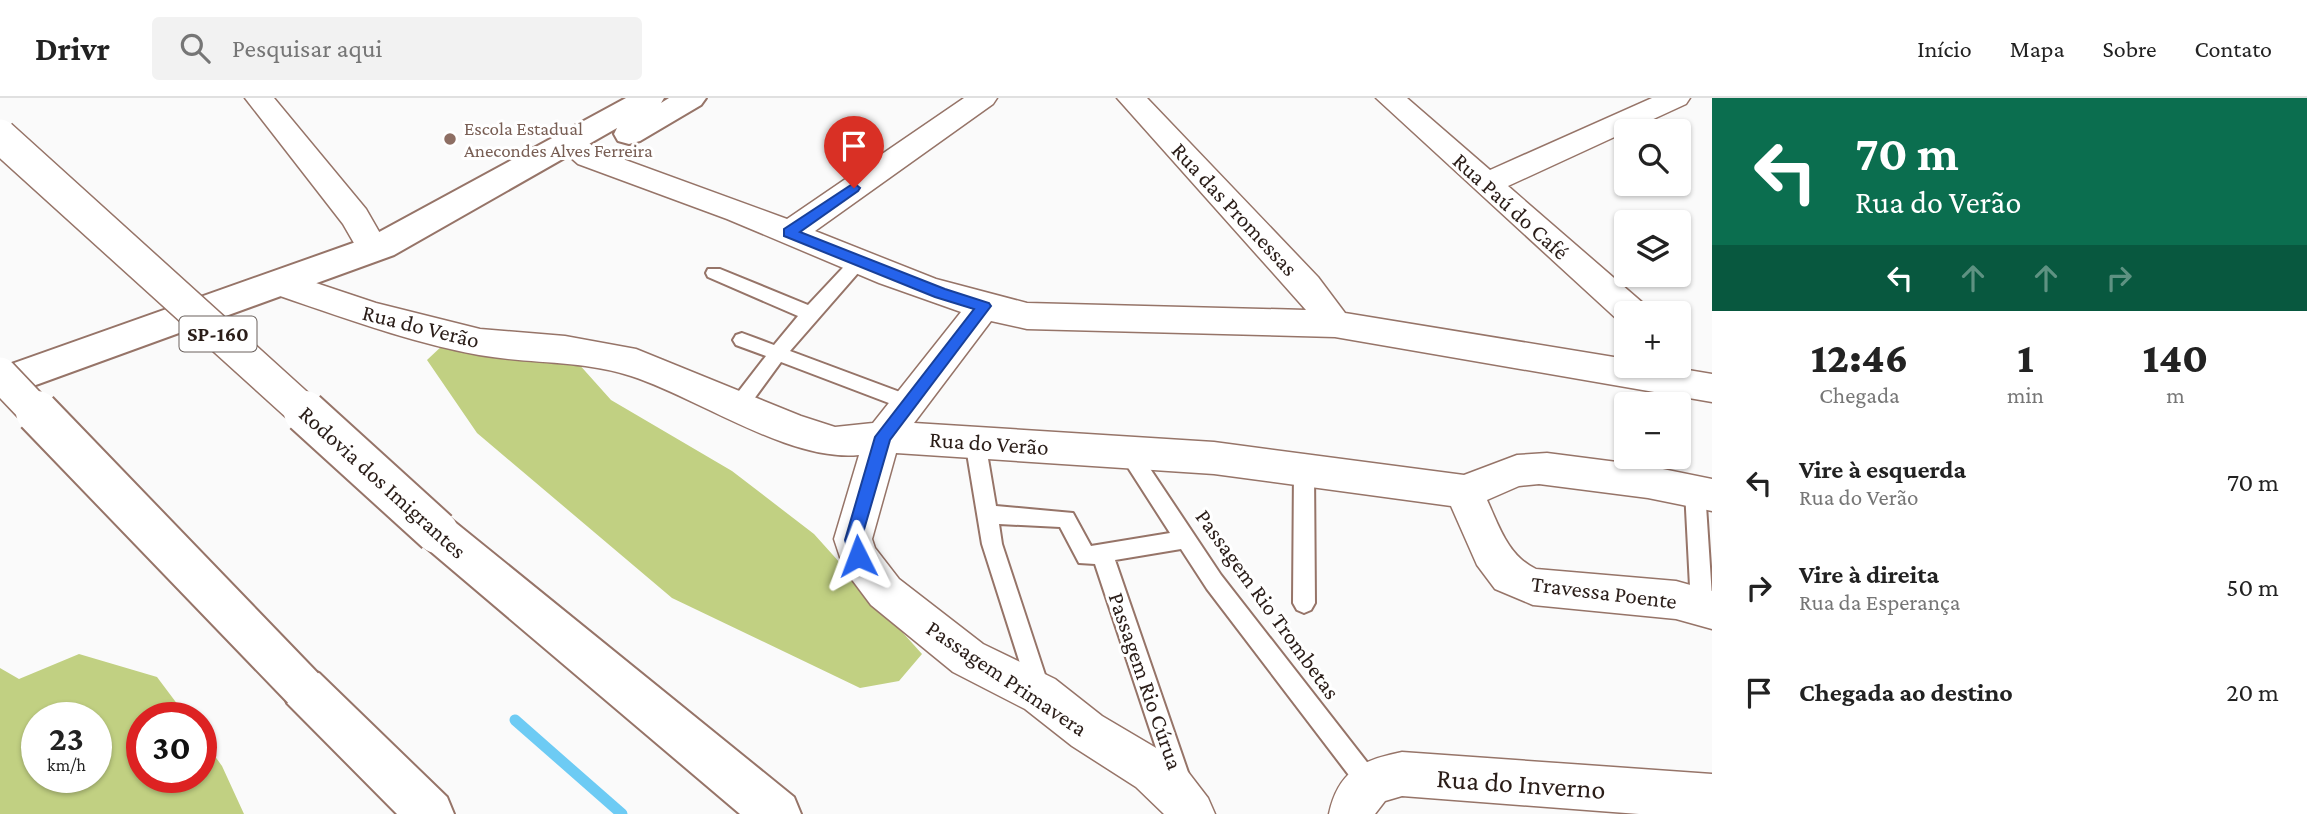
<!DOCTYPE html>
<html lang="pt">
<meta charset="utf-8">
<style>
body{margin:0;font-family:"Crimson Pro",serif;background:#f2f2f2;color:#222;height:100vh;display:flex;flex-direction:column;font-size:26px;white-space:nowrap}
*{box-sizing:border-box;margin:0}
p{font-size:23px;color:#767676}
.icon{flex:none;width:38px;height:38px;fill:none;stroke:currentColor;stroke-width:2;stroke-linecap:round;stroke-linejoin:round}
.map{position:relative;flex:1;overflow:hidden}
.details{display:flex;flex-direction:column;background:#fff;width:595px}
.details>*{flex:none}
.hud{background:#0b6e4f;color:#fff;overflow:hidden}
.controls{position:absolute;left:1614px;top:21px;display:grid;gap:14px}
.controls a{display:grid;place-items:center;width:77px;height:77px;border-radius:7px;background:#fff;box-shadow:0 2px 5px #0004;font-size:35px}
.speed{position:absolute;left:21px;top:604px;display:flex;gap:14px;font-size:35px;font-weight:700;text-align:center}
.speed>*{display:grid;place-content:center;width:91px;height:91px;border-radius:50%;background:#fff;box-shadow:0 2px 5px #0004;line-height:1}
.speed small{font-size:18px;font-weight:400}
.speed .limit{border:10px solid #d22;background:#fff;color:#111}
.pin{position:absolute;display:grid;place-items:center;width:60px;height:60px;color:#fff;margin:-72px -30px;border-radius:50% 50% 50% 0;rotate:-45deg;box-shadow:0 0 7px #0007}
.pin .icon{rotate:45deg}
.me{position:absolute;width:77px;margin:-38px;rotate:357deg;stroke-linejoin:round;filter:drop-shadow(0 0 5px #0008)}
.turn{display:flex;align-items:center;gap:24px;height:147px;padding:0 28px;font-size:32px}
.turn .icon{width:91px;height:91px;stroke-width:2.5}
.turn b{display:block;font-size:49px;line-height:60px}
.lanes{display:flex;align-items:center;height:66px;padding:0 28px;background:#0003;justify-content:center;gap:35px;direction:ltr}
.lanes .off{opacity:.35}
.eta{display:flex;justify-content:space-evenly;align-items:center;height:119px;text-align:center}
.eta b{font-size:42px;font-weight:800;line-height:49px}
ul{padding:0;list-style:none}
li{display:flex;align-items:center;gap:21px;height:105px;padding:0 28px}
li div{flex:1}
li b{display:block;font-size:26px}
li em{font-style:normal}
header{display:flex;align-items:center;gap:42px;box-sizing:border-box;height:98px;padding:0 35px;background:#fff;border-bottom:2px solid #e0e0e0}
header strong{font-size:33px}
nav{display:flex;gap:38px;margin-inline-start:auto;font-size:24px}
.search{width:490px;height:63px;background:#f2f2f2;display:flex;align-items:center;gap:18px;box-sizing:border-box;padding:0 24px;border-radius:7px;color:#767676;font-size:26px}
main{display:flex;flex:1;min-height:0}
.map>svg:first-child{display:block}
.green{fill:#c1d082;fill-rule:evenodd}
.lines{fill:none;stroke-linecap:round;stroke-linejoin:round}
.stream{stroke:#6dcbf4;stroke-width:11}
.service-casing{stroke:#967468;stroke-width:4}
.minor-casing{stroke:#967468;stroke-width:3}
.secondary-casing{stroke:#967468;stroke-width:4}
.motorway-casing{stroke:#967468;stroke-width:4}
.service{fill:#fff;fill-rule:evenodd}
.minor{fill:#fff;fill-rule:evenodd}
.secondary{fill:#fff;fill-rule:evenodd}
.motorway{fill:#fff;fill-rule:evenodd}
.motorway-bridge-far1-casing{stroke:#967468;stroke-width:36;stroke-linecap:butt}
.motorway-bridge-casing{stroke:#967468;stroke-width:46;stroke-linecap:butt}
.motorway-bridge-far1{stroke:#fff;stroke-width:33}
.motorway-bridge{stroke:#fff;stroke-width:42}
.route{fill:#2563eb;stroke:#184099;stroke-width:2}
.education-dot{fill:#8d6e63;stroke:#fff;stroke-width:2.5}
.labels{text-anchor:middle;stroke-width:6;stroke-linejoin:round;paint-order:stroke}
.far-education-label{font-size:19px;fill:#785e54;stroke:#fff;text-anchor:start}
.shield{fill:#fff;stroke:#6a615d;stroke-width:2}
.shield-label{font-size:21px;font-weight:bold;fill:#2a1d18}
.street-label{font-size:23px;fill:#2a1d18;stroke:#fff}
.near-street-label{font-size:28px;fill:#2a1d18;stroke:#fff}
</style>
<header>
<strong>Drivr</strong>
<div class="search"><svg class="icon" aria-label="search" viewBox="0 0 24 24"><circle cx="10" cy="10" r="6"/><path d="M15 15l6 6"/></svg>Pesquisar aqui</div>
<nav><a>Início</a><a>Mapa</a><a>Sobre</a><a>Contato</a></nav>
</header>
<main>
<div class="map">
<svg width="1712" height="716" viewBox="0 0 1712 716">
<rect width="100%" height="100%" fill="#fafafa"/>
<path class="green" d="M444,246L577,264L611,302L732,373L814,436L922,556L899,583L860,590L672,500L477,335L427,262Z
M79,556L157,579L187,619L142,620V679H201V639L222,668L244,716H0V570L19,581ZM37,620H96V679H37Z"/>
<g class="lines">
<path class="stream" d="M515,622L622,716"/>
<g class="service-casing">
<path id="service" d="M859,157L865,159L867,163L865,167L790,253L916,300L918,305L916,310H902L781,264L746,312H732L730,307L732,302L766,258L736,247L733,242L736,237L742,235L774,247L798,218L708,179L706,175L708,171H720L808,207L853,159Z
M975,335L982,337L985,343L996,408L1073,415L1091,448L1170,435L1118,354L1121,348H1135L1221,477L1377,677L1381,685L1377,693L1369,697L1361,693L1207,491L1181,451L1115,462L1191,683L1187,691L1179,695L1171,691L1167,683L1095,466L1079,465L1060,429L999,426L1002,446L1051,595L1048,603L1040,606L1032,603L982,446L965,343L968,337Z
M1304,364L1311,366L1314,372L1315,505L1311,512L1304,515L1297,512L1293,505L1294,372L1297,366Z
M1695,383L1702,386L1705,392L1712,499L1709,515L1702,518L1695,515L1691,508L1685,392L1688,386Z"/>
</g>
<g class="minor-casing">
<path id="minor" d="M245,0H274L366,111L389,151L384,159L373,163L362,159L343,126Z
M964,0H997L993,6L815,133L936,181L1027,205L1306,212L1117,0H1147L1318,179L1345,215L1626,261V268H1664L1712,276V304L1335,239L1027,231L991,223L914,325L1214,344L1464,377L1517,357L1547,355L1648,368L1712,381V413L1648,400L1539,386L1519,388L1487,402C1499,428 1508,458 1536,471L1676,483L1712,493V531L1676,521L1533,507L1495,491L1477,467L1451,408L1214,376L896,355L872,441L875,450L899,481L983,546L1055,581L1102,618L1168,657L1188,674L1208,700L1215,716H1164L1136,689L1072,648L1025,611L953,574L871,507L844,471L834,441L859,357C789,364 699,300 631,278C582,262 530,266 479,257C408,244 339,218 271,195L267,186L271,177L283,174L376,205L480,231L565,238L636,251L801,318L835,329L873,325L961,214L879,185L727,121L578,66L553,44L558,37C575,32 585,42 598,52L787,121Z
M1376,0H1407L1490,72L1652,0H1690L1686,6L1508,88L1644,206L1649,215H1626V226L1620,224Z
M1402,654L1712,676V716H1639L1402,698L1385,703L1375,716H1329C1338,673 1362,662 1402,654Z"/>
</g>
<g class="secondary-casing">
<path id="secondary" d="M626,0H664L661,5L669,0H706L701,7L640,43L629,46L618,43L614,36L617,30L394,157L0,300V270L370,139Z"/>
</g>
<g class="motorway-casing">
<path id="motorway" d="M437,416L451,421L794,699L801,716H740L423,447L417,434L423,421Z
M303,568L319,575L447,699L454,716H397L287,605L281,590L287,575Z"/>
</g>
<use href="#service" class="service"/>
<use href="#minor" class="minor"/>
<use href="#secondary" class="secondary"/>
<use href="#motorway" class="motorway"/>
<g class="motorway-bridge-far1-casing">
<path id="motorway-bridge-far1" d="M0,38L307,316
M0,276L38,316"/>
</g>
<g class="motorway-bridge-casing">
<path id="motorway-bridge" d="M37,314L303,590
M305,314L437,434"/>
</g>
<use href="#motorway-bridge-far1" class="motorway-bridge-far1"/>
<use href="#motorway-bridge" class="motorway-bridge"/>
</g>
<path class="route" d="M854,85L860,90L858,93L800,134L945,191L989,205L991,208L890,342L861,442L867,458L858,466L852,464L845,442L875,339L974,211L935,199L784,138V131Z"/>
<circle class="education-dot" cx="450" cy="41" r="7"/>
<g class="labels">
<g class="far-education-label">
<text x="464" y="37">Escola Estadual<tspan x="464" dy="22">Anecondes Alves Ferreira</tspan></text>
</g>
<rect class="shield" x="179.5" y="218.5" width="77" height="35" rx="5"/>
<g class="shield-label">
<text x="218" y="243">SP-160</text>
</g>
<g class="street-label">
<text transform="translate(1511 108) rotate(42)" y="8">Rua Paú do Café</text>
<text transform="translate(1235 111) rotate(47)" y="8">Rua das Promessas</text>
<text transform="translate(421 228) rotate(14)" y="8">Rua do Verão</text>
<text transform="translate(989 345) rotate(4)" y="8">Rua do Verão</text>
<text transform="translate(383 384) rotate(42)" y="8">Rodovia dos Imigrantes</text>
<text transform="translate(1604 494) rotate(7)" y="8">Travessa Poente</text>
<text transform="translate(1268 506) rotate(54)" y="8">Passagem Rio Trombetas</text>
<text transform="translate(1007 580) rotate(34)" y="8">Passagem Primavera</text>
<text transform="translate(1146 583) rotate(71)" y="8">Passagem Rio Cúrua</text>
</g>
<g class="near-street-label">
<text transform="translate(1521 685) rotate(4)" y="10">Rua do Inverno</text>
</g>
</g>
</svg>
<div class="controls">
<a><svg class="icon" aria-label="search" viewBox="0 0 24 24"><circle cx="10" cy="10" r="6"/><path d="M15 15l6 6"/></svg></a>
<a><svg class="icon" aria-label="layers" viewBox="0 0 24 24"><path d="M12 4l9 5-9 5-9-5zM3 14l9 5 9-5"/></svg></a>
<a>+</a>
<a>−</a>
</div>
<div class="speed"><div>23<small>km/h</small></div><div class="limit">30</div></div>
<div class="pin" style="left:854px;top:90px;background:#d93025"><svg class="icon" aria-label="arrive" viewBox="0 0 24 24"><path d="M6 21V4h12l-3 4 3 4H6"/></svg></div>
<svg class="me" style="left:858px;top:458px" viewBox="-20 -20 40 40"><path d="M0-17L14 15 0 8-14 15z" fill="#2563eb" stroke="#fff" stroke-width="4"/></svg>
</div>
<section class="details">
<div class="hud">
<div class="turn"><svg class="icon" aria-label="left" viewBox="0 0 24 24"><path d="M17 20v-9H6M10 6l-5 5 5 5"/></svg><div><b>70 m</b>Rua do Verão</div></div>
<div class="lanes"><svg class="icon" aria-label="left" viewBox="0 0 24 24"><path d="M17 20v-9H6M10 6l-5 5 5 5"/></svg><svg class="icon off" aria-label="ahead" viewBox="0 0 24 24"><path d="M12 20V5M6 11l6-6 6 6"/></svg><svg class="icon off" aria-label="ahead" viewBox="0 0 24 24"><path d="M12 20V5M6 11l6-6 6 6"/></svg><svg class="icon off" aria-label="right" viewBox="0 0 24 24"><path d="M7 20v-9h11M14 6l5 5-5 5"/></svg></div>
</div>
<div class="eta">
<div><b>12:46</b><p>Chegada</p></div>
<div><b>1</b><p>min</p></div>
<div><b>140</b><p>m</p></div>
</div>
<ul>
<li><svg class="icon" aria-label="left" viewBox="0 0 24 24"><path d="M17 20v-9H6M10 6l-5 5 5 5"/></svg><div><b>Vire à esquerda</b><p>Rua do Verão</p></div><em>70 m</em></li>
<li><svg class="icon" aria-label="right" viewBox="0 0 24 24"><path d="M7 20v-9h11M14 6l5 5-5 5"/></svg><div><b>Vire à direita</b><p>Rua da Esperança</p></div><em>50 m</em></li>
<li><svg class="icon" aria-label="arrive" viewBox="0 0 24 24"><path d="M6 21V4h12l-3 4 3 4H6"/></svg><div><b>Chegada ao destino</b></div><em>20 m</em></li>
</ul>
</section>
</main>
